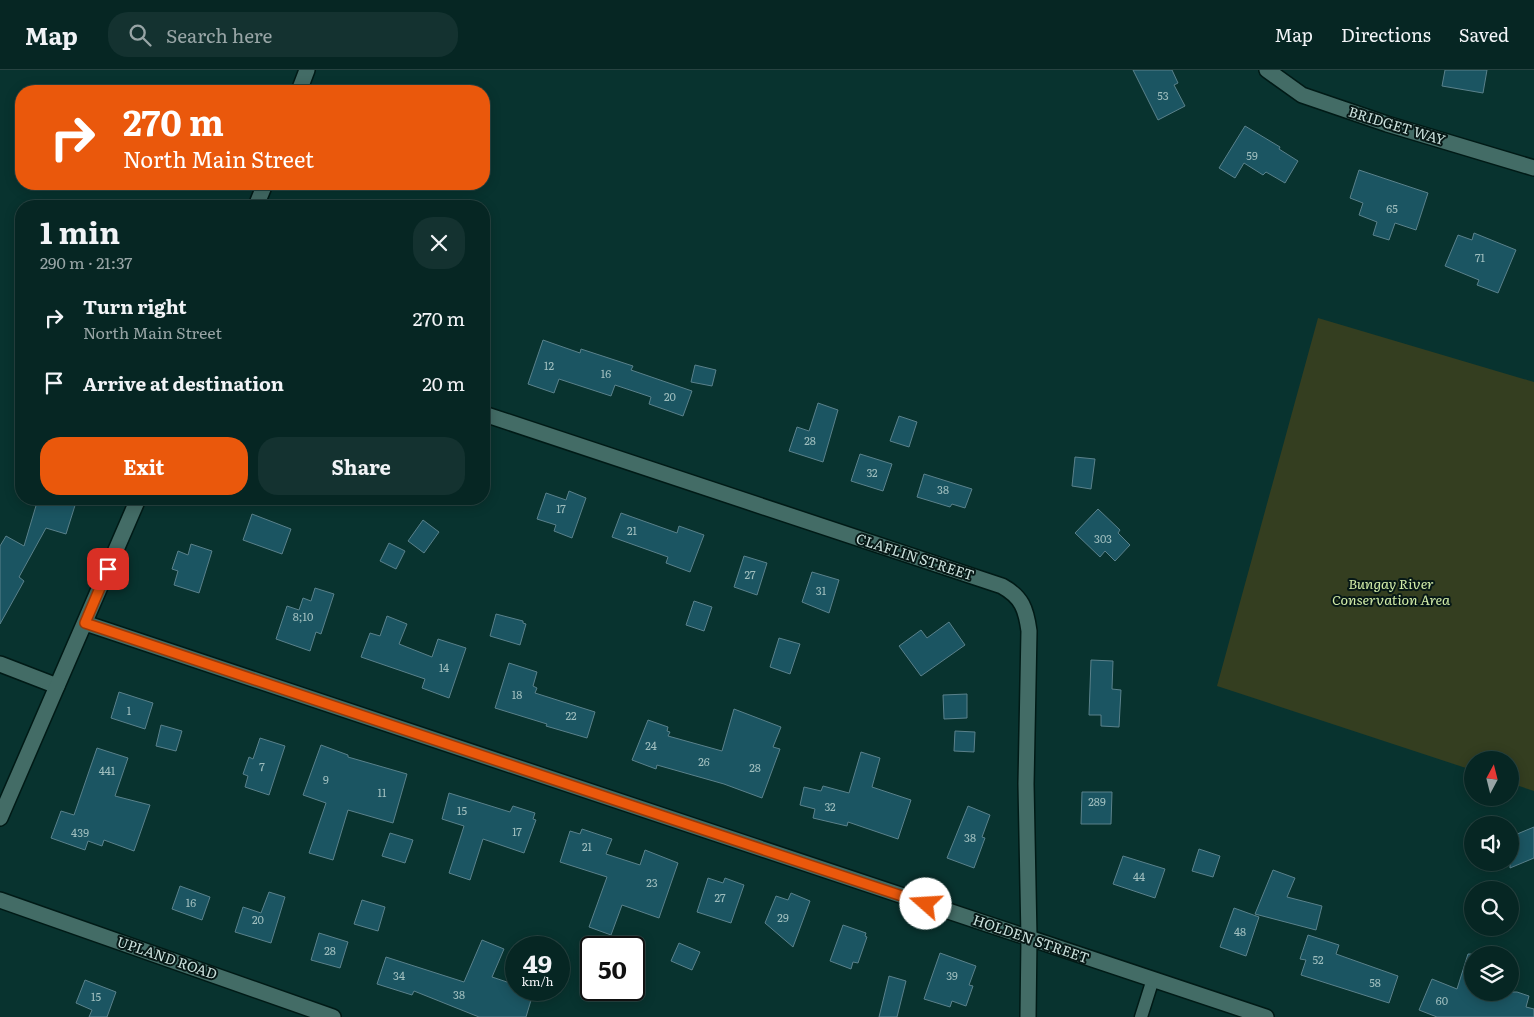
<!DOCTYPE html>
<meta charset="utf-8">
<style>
body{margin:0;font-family:Literata,serif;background:#143230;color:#f1f3f6;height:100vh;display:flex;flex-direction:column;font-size:19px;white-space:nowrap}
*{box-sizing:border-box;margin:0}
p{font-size:16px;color:#98a5a6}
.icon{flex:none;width:28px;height:28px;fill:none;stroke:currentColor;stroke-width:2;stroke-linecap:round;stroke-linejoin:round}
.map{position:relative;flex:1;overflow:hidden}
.details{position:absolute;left:15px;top:130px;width:475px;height:305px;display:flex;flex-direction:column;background:#062623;border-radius:20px;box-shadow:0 2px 12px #0003,0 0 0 1px #274341}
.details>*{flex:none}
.top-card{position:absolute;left:15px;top:15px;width:475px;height:105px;border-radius:20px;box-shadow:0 2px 12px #0003,0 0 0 1px #274341;background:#ea580c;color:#fff;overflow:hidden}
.needle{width:32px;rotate:7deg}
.fabs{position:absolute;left:1464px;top:681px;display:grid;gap:10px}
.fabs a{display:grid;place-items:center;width:55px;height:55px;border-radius:50%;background:#062623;box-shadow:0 2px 12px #0003,0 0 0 1px #274341;font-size:25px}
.speed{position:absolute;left:505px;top:866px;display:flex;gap:10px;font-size:25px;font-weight:700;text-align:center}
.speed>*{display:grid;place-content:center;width:65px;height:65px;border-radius:50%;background:#062623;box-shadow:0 2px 12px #0003,0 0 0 1px #274341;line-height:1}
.speed small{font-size:12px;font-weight:400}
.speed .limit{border:2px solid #111;border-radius:8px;background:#fff;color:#111}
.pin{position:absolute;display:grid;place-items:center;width:42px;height:42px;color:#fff;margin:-21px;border-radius:10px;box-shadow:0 2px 8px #0006}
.me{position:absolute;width:55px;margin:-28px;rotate:289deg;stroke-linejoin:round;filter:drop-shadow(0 0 4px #0008)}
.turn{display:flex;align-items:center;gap:18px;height:105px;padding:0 25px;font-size:22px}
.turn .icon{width:65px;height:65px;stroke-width:2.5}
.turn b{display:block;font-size:35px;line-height:42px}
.round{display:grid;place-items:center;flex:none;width:52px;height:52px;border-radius:20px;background:#143230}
.head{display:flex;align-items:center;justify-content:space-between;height:85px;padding:0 25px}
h1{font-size:30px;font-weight:700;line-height:38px}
.action{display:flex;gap:10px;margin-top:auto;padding:10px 25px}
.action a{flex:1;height:58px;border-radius:20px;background:#ea580c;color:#fff;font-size:20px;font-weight:700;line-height:58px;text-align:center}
.action a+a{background:#143230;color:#f1f3f6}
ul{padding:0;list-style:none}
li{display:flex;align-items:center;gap:15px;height:65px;padding:0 25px}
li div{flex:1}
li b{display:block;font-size:19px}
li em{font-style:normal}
header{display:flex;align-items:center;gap:30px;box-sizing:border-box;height:70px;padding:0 25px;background:#062623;border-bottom:1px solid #274341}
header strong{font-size:24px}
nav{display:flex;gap:28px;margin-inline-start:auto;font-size:18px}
.search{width:350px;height:45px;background:#143230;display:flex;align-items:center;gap:12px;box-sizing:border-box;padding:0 18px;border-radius:20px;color:#98a5a6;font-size:19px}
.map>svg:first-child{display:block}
.green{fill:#343e20}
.building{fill:#1b5562;stroke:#5a818b}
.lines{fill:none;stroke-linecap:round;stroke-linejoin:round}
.lane-casing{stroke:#001a16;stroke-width:15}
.street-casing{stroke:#001a16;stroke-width:18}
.secondary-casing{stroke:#001a16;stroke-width:18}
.lane{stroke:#436c66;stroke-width:12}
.street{stroke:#436c66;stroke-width:15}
.secondary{stroke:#436c66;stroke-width:15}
.route-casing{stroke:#983908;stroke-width:12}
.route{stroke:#ea580c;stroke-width:9}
.labels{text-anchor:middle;stroke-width:4;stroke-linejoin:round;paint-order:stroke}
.number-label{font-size:11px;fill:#9fbebe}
.street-label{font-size:14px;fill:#cbe1dd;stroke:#071816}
.park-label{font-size:14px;font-style:italic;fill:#d2eca8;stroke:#071816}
</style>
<header>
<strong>Map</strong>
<div class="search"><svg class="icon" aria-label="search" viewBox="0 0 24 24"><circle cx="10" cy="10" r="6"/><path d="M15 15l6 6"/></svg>Search here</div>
<nav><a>Map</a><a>Directions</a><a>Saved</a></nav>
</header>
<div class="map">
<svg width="1534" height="947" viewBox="0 0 1534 947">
<rect width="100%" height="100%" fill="#08332f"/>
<path class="green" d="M1318,248L1534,312V721L1510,713V690H1472V700L1217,616Z"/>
<path class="building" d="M1133,0H1172L1178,13L1174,15L1185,36L1158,50Z
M1445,0H1487L1483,23L1442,16Z
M1245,56L1280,77L1279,79L1298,91L1285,113L1266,102L1263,105L1244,93L1235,108L1219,98Z
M1359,100L1428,123L1416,160L1395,153L1389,170L1373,165L1377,152L1359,145L1363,133L1350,128Z
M1474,163L1516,180L1498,223L1477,215L1479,210L1445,196L1458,165L1472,170Z
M543,270L580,283L581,279L633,296L631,300L692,321L683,346L649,334L651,327L615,315L611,326L559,309L554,323L528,314Z
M695,295L716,300L712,316L691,312Z
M818,333L838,340L823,392L789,381L797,357L809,361Z
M899,346L917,352L909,377L890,371Z
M860,384L892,394L883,421L851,411Z
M1075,387L1095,389L1091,419L1072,416Z
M924,404L972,419L965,438L952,434L950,437L917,427Z
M569,421L586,428L572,468L554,461L556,455L537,449L546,423L566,430Z
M38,429H77L66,464L46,458L19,507L24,511L0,554V476L6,466L24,476Z
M1098,439L1120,460L1118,463L1130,475L1115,491L1105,481L1100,487L1075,463Z
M621,443L677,463L679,456L704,465L690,502L666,493L668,487L612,467Z
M252,444L291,459L282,484L243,470Z
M423,450L439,462L424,483L408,471Z
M389,473L405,481L396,499L380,491Z
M191,474L212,481L199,523L174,515L178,501L172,499L178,481L188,485Z
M744,486L767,493L757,525L734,517Z
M812,502L839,510L829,543L802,532Z
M315,518L334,524L321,564L316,562L310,581L276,569L287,536L299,540L303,528L311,531Z
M694,531L712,537L704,561L686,555Z
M496,544L523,551V553L526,554L520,575L490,566Z
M387,546L407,554L399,574L432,587L438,569L466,578L449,628L422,618L425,609L361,587L370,563L380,566Z
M949,552L965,575L921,606L899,576L921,560L927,568Z
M779,568L800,574L790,604L770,597Z
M1091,590L1113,591L1112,619L1121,620L1119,657L1101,656V645H1089Z
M509,593L537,602L533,616L537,618L535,623L595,642L587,668L546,656L547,654L495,638Z
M119,622L153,633L145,659L111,648Z
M967,624V648L944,649L943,625Z
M734,639L781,657L773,677L780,679L762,728L724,714L657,695L656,699L632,690L648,650L668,657L667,661L670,662L668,666L722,681Z
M161,655L182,661L176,681L156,676Z
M955,661L975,662L974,682L954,681Z
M260,668L285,676L269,725L245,717L248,706L243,704L249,687L253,689Z
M321,675L348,685V687L407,704L393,753L348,740L333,790L309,783L326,733L303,725Z
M97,678L128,688L115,726L150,735L134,781L104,770L102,776L88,771L85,780L51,768L61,741L74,745Z
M861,682L880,688L872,717L911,730L898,769L848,752L847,756L813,748L815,739L800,735L804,717L821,721L823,716L849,723Z
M1082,722H1112L1111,754H1081Z
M449,723L510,742L513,736L535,743L533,749L536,750L524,783L483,769L470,810L449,803L464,756L442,749Z
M968,736L990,745L982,767L985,768L974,798L947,788Z
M1534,757V788L1510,798V767Z
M582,759L612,769L606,784L640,795L645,780L678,793L659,848L622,835L611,865L589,857L607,807L560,792L570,761L580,764Z
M390,763L413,770L405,793L382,786Z
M1199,779L1220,786L1213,807L1192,801Z
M1123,786L1165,799L1155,828L1113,814Z
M1273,800L1295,808L1287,827L1322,836L1316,860L1255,844Z
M708,808L723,813L725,808L744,815L731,853L697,842Z
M180,816L210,827L202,850L172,839Z
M269,822L285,827L271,873L235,862L243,837L261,843Z
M791,823L810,831L793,877L765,853L776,826L788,830Z
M362,830L385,837L378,861L354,854Z
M1234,838L1259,847L1246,886L1220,877Z
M843,855L866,863L865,866L867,867L858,893L853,892L851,899L830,891Z
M319,863L348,872L340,898L311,890Z
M1308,865L1339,875L1336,884L1398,906L1389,933L1301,905L1306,890L1300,889Z
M482,870L504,879L492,907L516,915V920H534L526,947H479L414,921L412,925L377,914L386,887L464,912Z
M679,873L700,882L692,900L671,891Z
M940,883L976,896L969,915L973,916L966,936L952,931L950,937L924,929Z
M1468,884H1472V922H1478L1500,929L1502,922H1517L1529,926L1526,937L1534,939V947H1437L1419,940L1432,909L1457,919Z
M889,906L906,911L897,947H879Z
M85,910L116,922L107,947H89L92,940L76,933Z"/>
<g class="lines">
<g class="lane-casing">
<path id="lane" d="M1141,947L1153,909"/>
</g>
<g class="street-casing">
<path id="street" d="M1267,0L1302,25L1387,54L1534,98
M484,344L1002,516C1022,527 1026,539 1029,561L1026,714L1029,868L1028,947
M0,594L57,616
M0,830L333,947"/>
</g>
<g class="secondary-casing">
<path id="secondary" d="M299,21L307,0
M256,136L265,114
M85,553L1266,947
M0,748L138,429"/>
</g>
<use href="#lane" class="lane"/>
<use href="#street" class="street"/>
<use href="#secondary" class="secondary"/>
</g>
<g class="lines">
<g class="route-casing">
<path id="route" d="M108,499L85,553L926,834"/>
</g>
<use href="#route" class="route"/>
</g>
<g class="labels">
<g class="number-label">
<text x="1163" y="30">53</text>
<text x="1252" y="90">59</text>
<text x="1392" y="143">65</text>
<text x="1480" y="192">71</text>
<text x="549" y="300">12</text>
<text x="606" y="308">16</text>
<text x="670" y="331">20</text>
<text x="810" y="375">28</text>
<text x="872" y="407">32</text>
<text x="943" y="424">38</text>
<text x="561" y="443">17</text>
<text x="632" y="465">21</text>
<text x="1103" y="473">303</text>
<text x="750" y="509">27</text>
<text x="821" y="525">31</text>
<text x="303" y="551">8;10</text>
<text x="444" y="602">14</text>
<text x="517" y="629">18</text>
<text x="129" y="645">1</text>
<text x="571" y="650">22</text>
<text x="651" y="680">24</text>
<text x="704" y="696">26</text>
<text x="262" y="701">7</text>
<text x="755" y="702">28</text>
<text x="107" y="705">441</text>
<text x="326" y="714">9</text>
<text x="382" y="727">11</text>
<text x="1097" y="736">289</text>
<text x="830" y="741">32</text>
<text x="462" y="745">15</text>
<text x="517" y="766">17</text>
<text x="80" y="767">439</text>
<text x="970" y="772">38</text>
<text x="587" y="781">21</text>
<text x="1139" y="811">44</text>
<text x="652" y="817">23</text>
<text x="720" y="832">27</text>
<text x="191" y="837">16</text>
<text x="783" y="852">29</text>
<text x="258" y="854">20</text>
<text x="1240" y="866">48</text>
<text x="330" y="885">28</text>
<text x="1318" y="894">52</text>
<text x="399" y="910">34</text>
<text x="952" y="910">39</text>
<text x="1375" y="917">58</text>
<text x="459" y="929">38</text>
<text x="96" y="931">15</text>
<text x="1442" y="935">60</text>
</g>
<g class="street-label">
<text transform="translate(1397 56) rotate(17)" y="5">BRIDGET WAY</text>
<text transform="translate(915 487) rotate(18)" y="5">CLAFLIN STREET</text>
<text transform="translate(1031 869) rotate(19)" y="5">HOLDEN STREET</text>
<text transform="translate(167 888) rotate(19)" y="5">UPLAND ROAD</text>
</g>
<g class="park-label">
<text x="1391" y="519">Bungay River<tspan x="1391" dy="16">Conservation Area</tspan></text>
</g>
</g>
</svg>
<div class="fabs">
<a><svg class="needle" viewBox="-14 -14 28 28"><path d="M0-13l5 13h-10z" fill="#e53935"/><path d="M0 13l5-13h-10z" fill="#98a5a6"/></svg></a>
<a><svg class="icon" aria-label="sound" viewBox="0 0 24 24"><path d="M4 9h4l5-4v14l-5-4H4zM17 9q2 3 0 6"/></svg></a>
<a><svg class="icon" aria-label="search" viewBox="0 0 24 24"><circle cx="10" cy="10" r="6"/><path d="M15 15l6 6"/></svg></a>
<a><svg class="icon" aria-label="layers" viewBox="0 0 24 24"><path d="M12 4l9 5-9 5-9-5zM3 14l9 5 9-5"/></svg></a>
</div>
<div class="speed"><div>49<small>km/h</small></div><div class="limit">50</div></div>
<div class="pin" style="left:108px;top:499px;background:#d93025"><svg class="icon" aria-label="arrive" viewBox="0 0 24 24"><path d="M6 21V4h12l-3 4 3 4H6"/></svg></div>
<svg class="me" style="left:926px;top:834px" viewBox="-20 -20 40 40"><circle r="19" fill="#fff"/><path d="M0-13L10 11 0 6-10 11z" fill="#ea580c"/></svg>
<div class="top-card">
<div class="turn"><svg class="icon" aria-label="right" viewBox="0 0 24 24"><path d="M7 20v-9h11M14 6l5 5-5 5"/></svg><div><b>270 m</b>North Main Street</div></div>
</div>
<section class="details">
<div class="head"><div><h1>1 min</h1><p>290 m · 21:37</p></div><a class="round"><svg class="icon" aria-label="close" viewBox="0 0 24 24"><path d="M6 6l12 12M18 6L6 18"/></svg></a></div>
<ul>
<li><svg class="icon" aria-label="right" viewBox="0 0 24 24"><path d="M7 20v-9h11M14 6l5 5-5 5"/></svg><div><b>Turn right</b><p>North Main Street</p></div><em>270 m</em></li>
<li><svg class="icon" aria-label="arrive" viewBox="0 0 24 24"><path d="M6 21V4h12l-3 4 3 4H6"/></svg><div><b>Arrive at destination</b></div><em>20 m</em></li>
</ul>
<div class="action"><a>Exit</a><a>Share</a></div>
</section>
</div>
